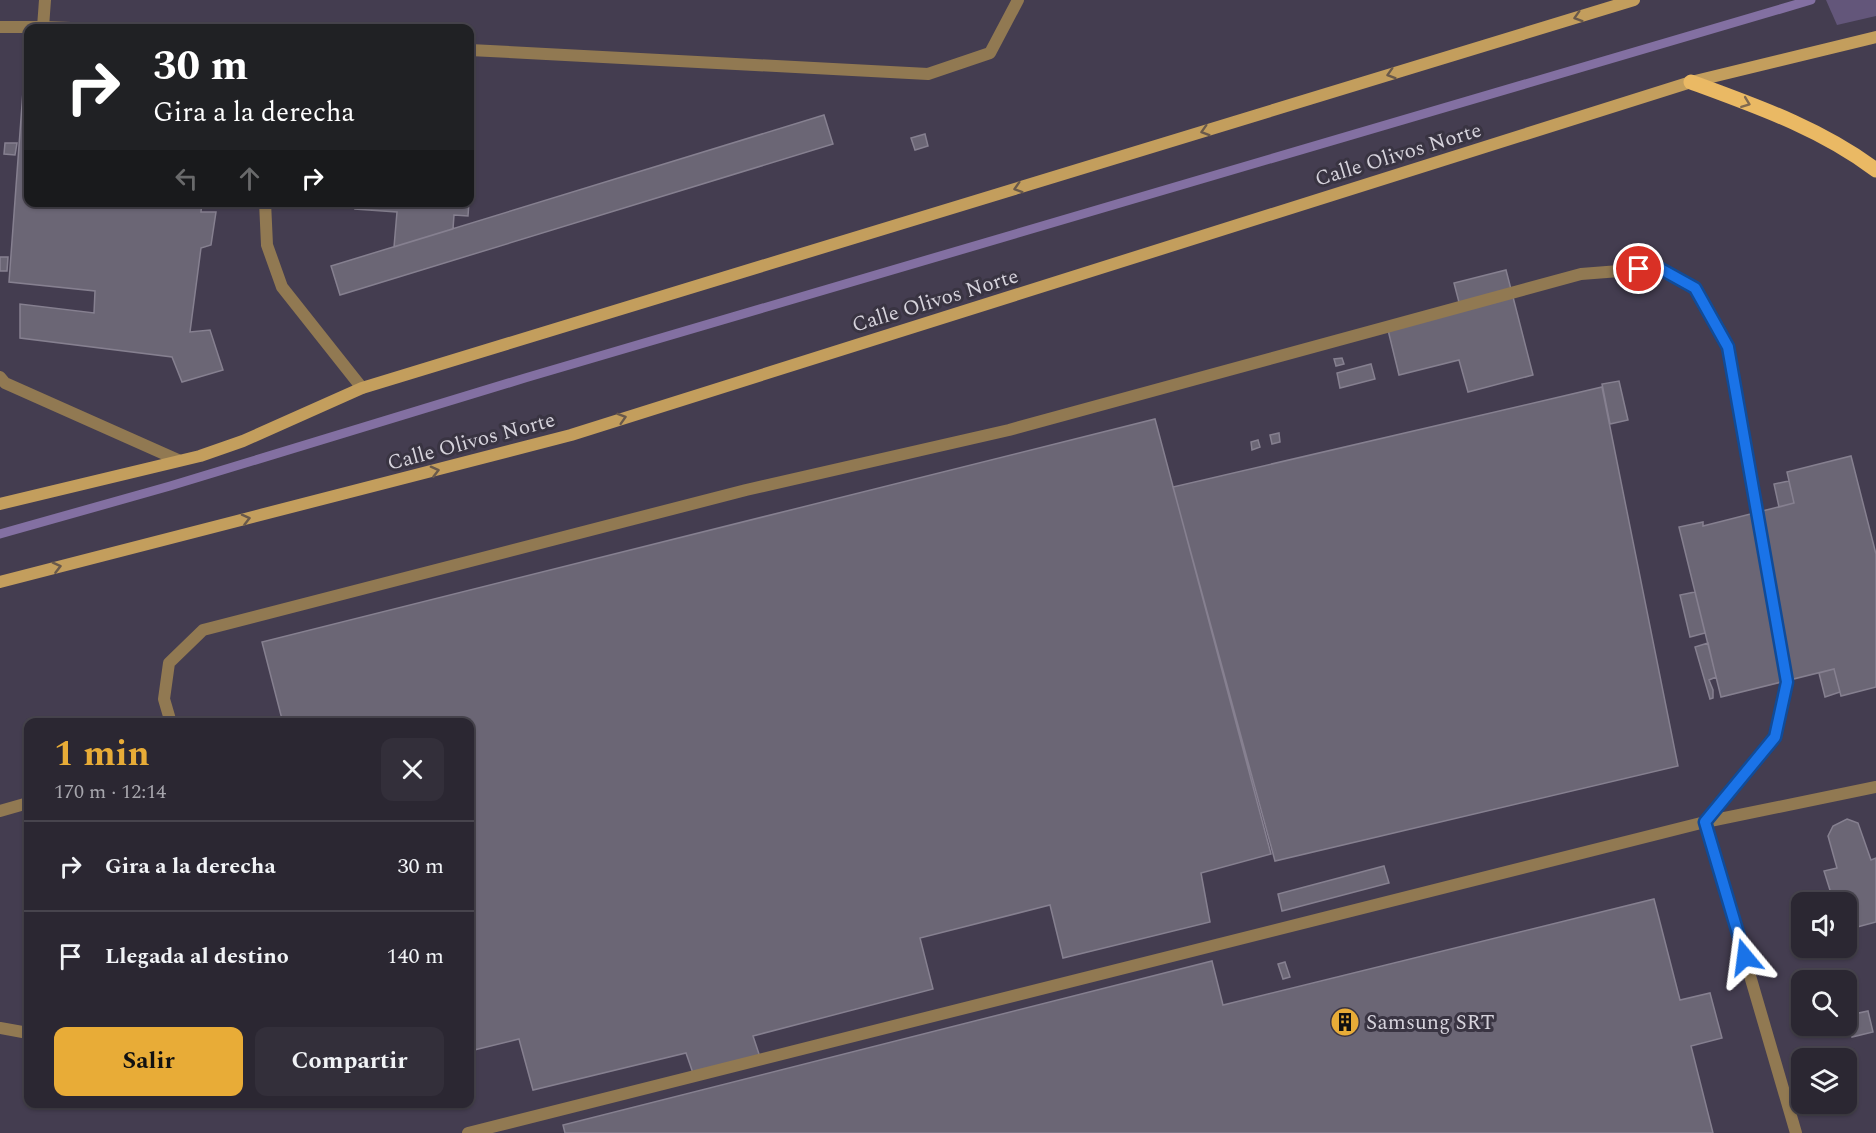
<!DOCTYPE html>
<html lang="es">
<meta charset="utf-8">
<style>
body{margin:0;font-family:Spectral,serif;background:#332f3a;color:#f1f3f6;height:100vh;display:flex;flex-direction:column;font-size:22px;white-space:nowrap}
*{box-sizing:border-box;margin:0}
p{font-size:20px;color:#a6a5ac}
.icon{flex:none;width:33px;height:33px;fill:none;stroke:currentColor;stroke-width:2;stroke-linecap:round;stroke-linejoin:round}
.map{position:relative;flex:1;overflow:hidden}
.side{position:absolute;left:24px;top:718px;width:450px;height:390px;display:flex;flex-direction:column;background:#2b2732;border-radius:12px;box-shadow:0 2px 4px #0004,0 0 0 2px #47444d}
.side>*{flex:none}
.hud{position:absolute;left:24px;top:24px;width:450px;height:183px;border-radius:12px;box-shadow:0 2px 4px #0004,0 0 0 2px #47444d;background:#202124;color:#fff;overflow:hidden}
.tools{position:absolute;left:1791px;top:892px;display:grid;gap:12px}
.tools a{display:grid;place-items:center;width:66px;height:66px;border-radius:12px;background:#2b2732;box-shadow:0 2px 4px #0004,0 0 0 2px #47444d;font-size:30px}
.pin{position:absolute;display:grid;place-items:center;width:51px;height:51px;color:#fff;margin:-26px;border:3px solid #fff;border-radius:50%;box-shadow:0 2px 6px #0007}
.me{position:absolute;width:66px;margin:-33px;rotate:344deg;stroke-linejoin:round;filter:drop-shadow(0 0 4px #0008)}
.turn{display:flex;align-items:center;gap:21px;height:126px;padding:0 30px;font-size:27px}
.turn .icon{width:78px;height:78px;stroke-width:2.5}
.turn b{display:block;font-size:42px;line-height:51px}
.lanes{display:flex;align-items:center;height:57px;padding:0 30px;background:#0003;justify-content:center;gap:30px;direction:ltr}
.lanes .off{opacity:.35}
.round{display:grid;place-items:center;flex:none;width:63px;height:63px;border-radius:12px;background:#332f3a}
.overview{display:flex;align-items:center;justify-content:space-between;height:102px;padding:0 30px}
h1{font-size:36px;font-weight:700;line-height:45px;color:#e8ac37}
.button{display:flex;gap:12px;margin-top:auto;padding:12px 30px}
.button a{flex:1;height:69px;border-radius:12px;background:#e8ac37;color:#111;font-size:24px;font-weight:700;line-height:69px;text-align:center}
.button a+a{background:#332f3a;color:#f1f3f6}
ul{padding:0;list-style:none}
li{display:flex;align-items:center;gap:18px;height:90px;padding:0 30px;border-top:2px solid #47444d}
li div{flex:1}
li b{display:block;font-size:22px}
li em{font-style:normal}
.map>svg:first-child{display:block}
.built{fill:#443d50;fill-rule:evenodd}
.green{fill:#63567a}
.lines{fill:none;stroke-linecap:round;stroke-linejoin:round}
.stream{stroke:#8370a2;stroke-width:9}
.building{fill:#6b6675;stroke:#868090;stroke-width:1.5}
.lane{stroke:#917952;stroke-width:12}
.secondary{stroke:#c39e5d;stroke-width:12}
.primary{stroke:#eab964;stroke-width:15}
.oneway{stroke:#69594b}
.oneway2{stroke:#806950}
.route-casing{stroke:#114b97;stroke-width:15}
.route{stroke:#1a73e8;stroke-width:10}
.labels{text-anchor:middle;stroke-width:6;stroke-linejoin:round;paint-order:stroke}
.street-label{font-size:21px;fill:#d6d3dc;stroke:#393442}
.poi-label{font-size:21px;fill:#d6d3dc;stroke:#393442;text-anchor:start}
</style>
<div class="map">
<svg width="1876" height="1133" viewBox="0 0 1876 1133">
<rect width="100%" height="100%" fill="#393442"/>
<path class="built" d="M0,0H1876V1133H0ZM28,28H470V202H28ZM28,723H470V1104H28ZM1802,903H1846V948H1802ZM1802,981H1846V1026H1802ZM1802,1059H1846V1104H1802Z"/>
<path class="green" d="M1826,0H1876V16L1837,25Z"/>
<g class="lines">
<path class="stream" d="M0,534L170,486L525,378L1811,0"/>
</g>
<path class="building" d="M25,64L28,65V202H202L201,212H216L211,245L201,248L190,332L210,330L223,370L182,382L172,357L20,338V304L94,313L95,291L9,282Z
M824,115L833,144L340,295L331,266Z
M925,134L928,146L915,150L911,138Z
M5,143H17L15,155L4,154Z
M470,155H473L470,194Z
M356,202H469L468,216L454,215L453,229L394,247L397,212L355,209Z
M0,257H8L7,271H0Z
M1506,270L1513,297L1461,310L1454,283Z
M1513,297L1533,375L1468,392L1459,360L1399,375L1388,330Z
M1342,358L1344,364L1336,366L1334,359Z
M1371,364L1375,379L1340,388L1337,373Z
M1619,381L1628,420L1610,424L1602,384Z
M1602,387L1678,766L1275,861L1173,487Z
M1155,419L1271,854L1201,873L1210,922L1063,958L1050,905L920,938L933,989L753,1036L760,1057L694,1076L686,1053L533,1090L519,1039L470,1051V723H283L262,642Z
M1279,433L1280,442L1272,444L1270,435Z
M1258,440L1260,447L1252,450L1251,442Z
M1851,456L1876,554V687L1841,696L1834,669L1721,697L1679,527L1703,522V526L1794,503L1787,472Z
M1789,481L1794,503L1779,507L1774,484Z
M1695,592L1705,633L1690,637L1680,595Z
M1708,643L1716,677L1709,680L1713,690V698L1710,699L1695,647Z
M1834,669L1840,692L1825,697L1819,673Z
M1847,819L1858,823L1871,860L1876,858V922L1846,930V903H1834L1824,871L1837,868L1828,836L1833,826Z
M1384,866L1389,883L1282,911L1278,894Z
M1654,899L1680,1000L1710,993L1722,1038L1691,1046L1713,1133H565L563,1125L1212,961L1223,1005Z
M1285,962L1290,977L1283,979L1278,964Z
M1852,1002L1854,1014L1868,1011L1873,1032L1852,1037L1848,1020H1846V1003Z"/>
<g class="lines">
<path class="lane" d="M45,0L43,27L71,28
M0,27H43
M470,50L928,74L990,53L1018,0
M265,202L267,245L282,287L362,388
M0,377L5,383L178,460
M171,723L164,699L169,663L203,630L746,490L1009,430L1581,274L1658,268L1695,288L1728,347L1787,682L1775,737L1705,822L1796,1133
M0,811L28,803
M0,1028L28,1033
M468,1133L1705,822L1876,787"/>
<path class="secondary" d="M0,504L200,456L243,441L362,388L1634,0
M0,582L571,435L1691,82L1876,37"/>
<path class="primary" d="M1691,82C1756,106 1820,128 1876,170"/>
</g>
<defs><path id="oneway-chevron" d="M-2-3.5L2.5 0L-2 3.5" fill="none" stroke-width="1.6" stroke-linecap="round" stroke-linejoin="round" transform="scale(1.5)"/></defs>
<g class="oneway">
<use href="#oneway-chevron" transform="translate(1578 17) rotate(163)"/>
<use href="#oneway-chevron" transform="translate(1391 74) rotate(163)"/>
<use href="#oneway-chevron" transform="translate(1205 131) rotate(163)"/>
<use href="#oneway-chevron" transform="translate(1018 188) rotate(163)"/>
<use href="#oneway-chevron" transform="translate(622 418) rotate(-17)"/>
<use href="#oneway-chevron" transform="translate(435 471) rotate(-14)"/>
<use href="#oneway-chevron" transform="translate(246 519) rotate(-14)"/>
<use href="#oneway-chevron" transform="translate(57 567) rotate(-14)"/>
</g>
<use class="oneway2" href="#oneway-chevron" transform="translate(1746 103) rotate(21)"/>
<g class="lines">
<g class="route-casing">
<path id="route" d="M1639,269L1659,268L1695,288L1728,347L1787,682L1775,737L1705,822L1745,957"/>
</g>
<use href="#route" class="route"/>
</g>
<defs>
<g id="building-disc" transform="scale(1.5)"><circle r="9.5" fill="#e8ac37" stroke="#393442"/><path d="M-4-6H4V6H1V3H-1V6H-4ZM-2.5-4.3h1.7v1.8h-1.7ZM.8-4.3h1.7v1.8H.8ZM-2.5-1h1.7V.8h-1.7ZM.8-1h1.7V.8H.8Z" fill="#111"/></g>
</defs>
<g fill-rule="evenodd">
<use href="#building-disc" x="1345" y="1022"/>
</g>
<g class="labels">
<g class="street-label">
<text transform="translate(1398 154) rotate(-17)" y="7">Calle Olivos Norte</text>
<text transform="translate(935 300) rotate(-17)" y="7">Calle Olivos Norte</text>
<text transform="translate(471 441) rotate(-15)" y="7">Calle Olivos Norte</text>
</g>
<g class="poi-label">
<text x="1366" y="1029">Samsung SRT</text>
</g>
</g>
</svg>
<div class="tools">
<a><svg class="icon" aria-label="sound" viewBox="0 0 24 24"><path d="M4 9h4l5-4v14l-5-4H4zM17 9q2 3 0 6"/></svg></a>
<a><svg class="icon" aria-label="search" viewBox="0 0 24 24"><circle cx="10" cy="10" r="6"/><path d="M15 15l6 6"/></svg></a>
<a><svg class="icon" aria-label="layers" viewBox="0 0 24 24"><path d="M12 4l9 5-9 5-9-5zM3 14l9 5 9-5"/></svg></a>
</div>
<div class="pin" style="left:1639px;top:269px;background:#d93025"><svg class="icon" aria-label="arrive" viewBox="0 0 24 24"><path d="M6 21V4h12l-3 4 3 4H6"/></svg></div>
<svg class="me" style="left:1745px;top:957px" viewBox="-20 -20 40 40"><path d="M0-17L14 15 0 8-14 15z" fill="#1a73e8" stroke="#fff" stroke-width="4"/></svg>
<div class="hud">
<div class="turn"><svg class="icon" aria-label="right" viewBox="0 0 24 24"><path d="M7 20v-9h11M14 6l5 5-5 5"/></svg><div><b>30 m</b>Gira a la derecha</div></div>
<div class="lanes"><svg class="icon off" aria-label="left" viewBox="0 0 24 24"><path d="M17 20v-9H6M10 6l-5 5 5 5"/></svg><svg class="icon off" aria-label="ahead" viewBox="0 0 24 24"><path d="M12 20V5M6 11l6-6 6 6"/></svg><svg class="icon" aria-label="right" viewBox="0 0 24 24"><path d="M7 20v-9h11M14 6l5 5-5 5"/></svg></div>
</div>
<section class="side">
<div class="overview"><div><h1>1 min</h1><p>170 m · 12:14</p></div><a class="round"><svg class="icon" aria-label="close" viewBox="0 0 24 24"><path d="M6 6l12 12M18 6L6 18"/></svg></a></div>
<ul>
<li><svg class="icon" aria-label="right" viewBox="0 0 24 24"><path d="M7 20v-9h11M14 6l5 5-5 5"/></svg><div><b>Gira a la derecha</b></div><em>30 m</em></li>
<li><svg class="icon" aria-label="arrive" viewBox="0 0 24 24"><path d="M6 21V4h12l-3 4 3 4H6"/></svg><div><b>Llegada al destino</b></div><em>140 m</em></li>
</ul>
<div class="button"><a>Salir</a><a>Compartir</a></div>
</section>
</div>
